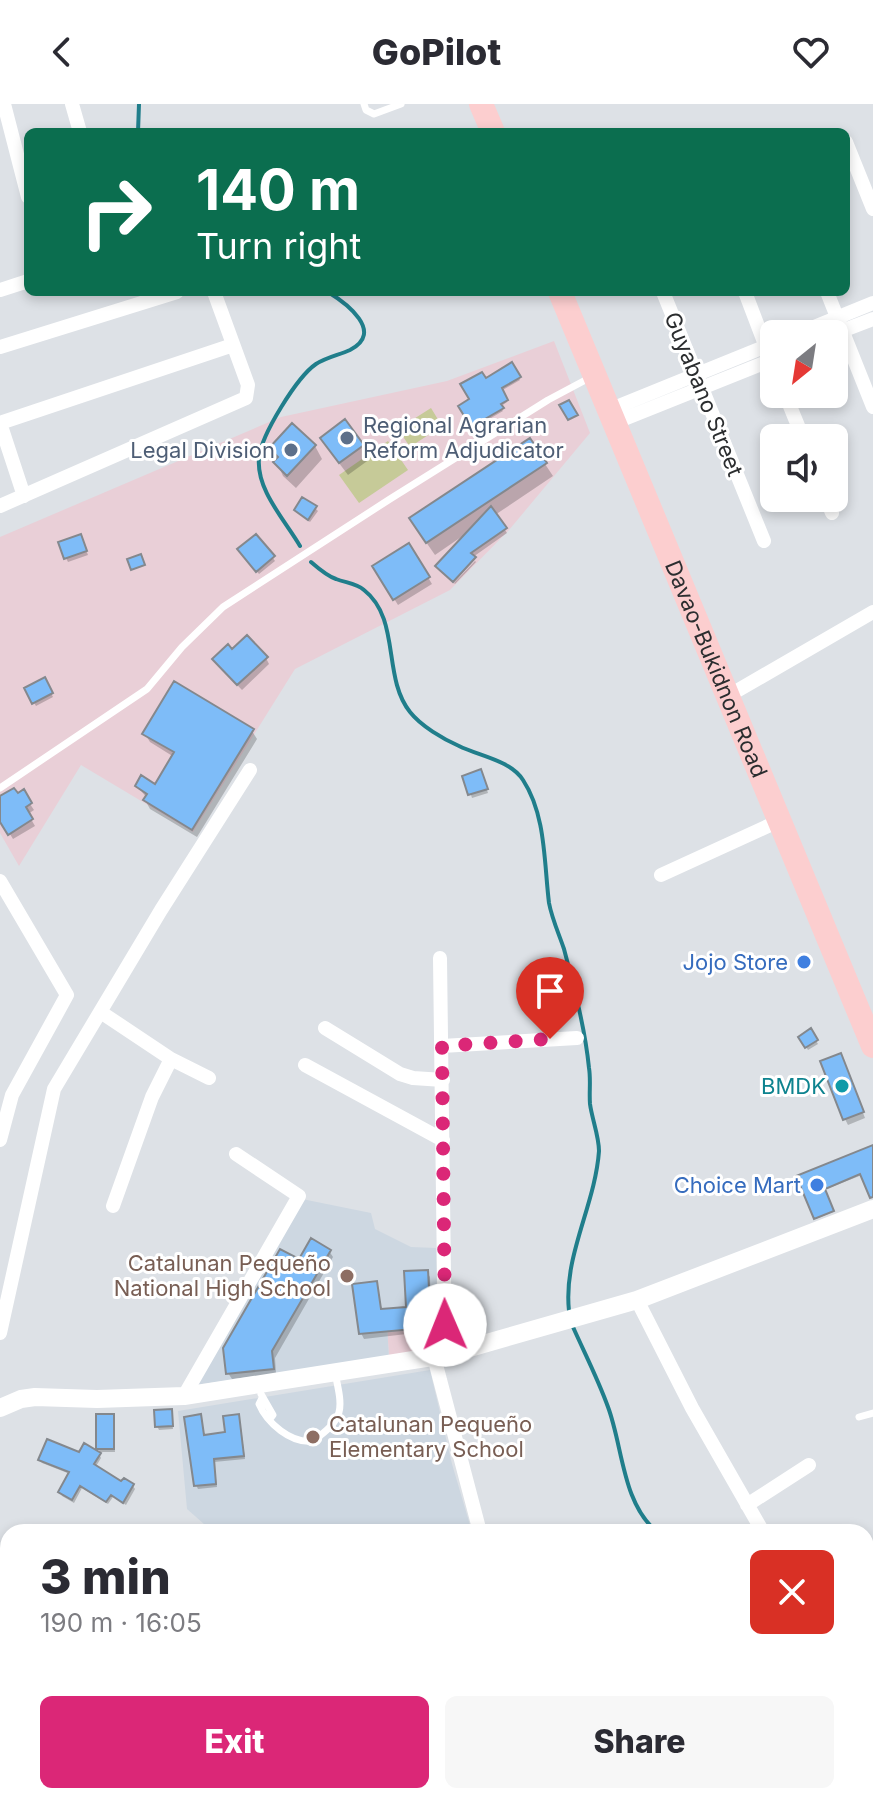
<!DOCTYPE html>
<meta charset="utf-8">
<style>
body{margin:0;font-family:Inter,sans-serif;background:#f7f7f7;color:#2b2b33;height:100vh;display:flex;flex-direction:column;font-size:30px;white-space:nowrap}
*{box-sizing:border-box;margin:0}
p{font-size:26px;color:#7c7c81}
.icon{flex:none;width:44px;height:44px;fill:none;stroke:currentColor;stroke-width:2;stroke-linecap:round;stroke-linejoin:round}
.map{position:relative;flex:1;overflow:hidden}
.details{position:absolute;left:0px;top:1420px;width:874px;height:280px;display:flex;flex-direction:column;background:#fff;border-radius:24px 24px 0 0;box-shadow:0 4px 12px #0003}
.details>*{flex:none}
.banner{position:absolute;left:24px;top:24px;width:826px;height:168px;border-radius:12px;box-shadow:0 4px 12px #0003;background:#0b6e4f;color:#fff;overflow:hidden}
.needle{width:52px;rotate:210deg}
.buttons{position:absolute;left:760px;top:216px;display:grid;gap:16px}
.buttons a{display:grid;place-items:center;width:88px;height:88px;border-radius:12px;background:#fff;box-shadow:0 4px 12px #0003;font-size:40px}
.pin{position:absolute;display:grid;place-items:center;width:68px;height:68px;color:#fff;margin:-82px -34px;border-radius:50% 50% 50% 0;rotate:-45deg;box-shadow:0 0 8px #0007}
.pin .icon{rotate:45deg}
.me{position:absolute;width:88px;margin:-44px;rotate:359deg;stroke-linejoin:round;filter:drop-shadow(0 0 6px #0008)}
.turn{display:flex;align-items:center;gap:28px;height:168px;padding:0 40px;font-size:36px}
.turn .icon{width:104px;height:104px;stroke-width:2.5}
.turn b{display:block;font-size:56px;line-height:68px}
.round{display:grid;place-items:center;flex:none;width:84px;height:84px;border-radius:12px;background:#f7f7f7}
.head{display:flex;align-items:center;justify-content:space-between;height:136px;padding:0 40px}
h1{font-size:48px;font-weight:800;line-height:60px}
.action{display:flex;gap:16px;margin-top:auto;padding:16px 40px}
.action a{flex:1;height:92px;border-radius:12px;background:#db2777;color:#fff;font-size:32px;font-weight:800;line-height:92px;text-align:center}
.action a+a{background:#f7f7f7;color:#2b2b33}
header{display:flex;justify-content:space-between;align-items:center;height:104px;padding:0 40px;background:#fff;font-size:36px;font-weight:800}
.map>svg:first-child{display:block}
.commercial{fill:#e9cfd7}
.built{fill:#cdd7e1}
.green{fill:#c6ca98}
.shadow{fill:#0003}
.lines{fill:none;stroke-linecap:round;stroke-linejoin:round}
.stream{stroke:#207e8b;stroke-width:4}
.building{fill:#7ebcf8;stroke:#84888d;stroke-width:2}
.service{stroke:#fff;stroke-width:7}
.minor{stroke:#fff;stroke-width:14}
.tertiary{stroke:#fff;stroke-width:18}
.trunk{stroke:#fccecf;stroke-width:24}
.route{stroke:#db2777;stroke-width:14;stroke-dasharray:0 25.2}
.service-dot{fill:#5c6f8a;stroke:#fff;stroke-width:3}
.shop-dot{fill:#3f7fe0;stroke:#fff;stroke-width:3}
.culture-dot{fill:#0f9aa8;stroke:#fff;stroke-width:3}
.education-dot{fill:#8d6e63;stroke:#fff;stroke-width:3}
.labels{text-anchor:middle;stroke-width:6;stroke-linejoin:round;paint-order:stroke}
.street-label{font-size:22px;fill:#2b2d2f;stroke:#fff}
.service-label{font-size:22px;fill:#4e5e75;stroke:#fff;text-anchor:start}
.shop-label{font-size:22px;fill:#366cbe;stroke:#fff;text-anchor:end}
.culture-label{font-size:22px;fill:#0d838f;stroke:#fff;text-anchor:end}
.education-label{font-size:22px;fill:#785e54;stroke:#fff;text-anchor:end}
</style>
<header><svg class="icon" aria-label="back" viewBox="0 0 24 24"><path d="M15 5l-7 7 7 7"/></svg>GoPilot<svg class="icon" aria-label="heart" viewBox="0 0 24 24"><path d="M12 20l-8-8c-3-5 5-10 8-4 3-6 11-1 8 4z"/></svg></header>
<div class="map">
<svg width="873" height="1700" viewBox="0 0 873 1700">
<rect width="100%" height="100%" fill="#dde1e6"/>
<path class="commercial" d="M554,237L590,329L509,426L450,486L295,565L193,728L81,661L19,762L0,729V433L281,313L447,277Z
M437,1201L439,1246L389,1254L386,1204Z"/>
<path class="built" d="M302,1095L371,1109L375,1125L411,1143L436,1144L437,1201L386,1204L389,1254L195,1281Z
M430,1266L452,1360L472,1428H213L187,1405L178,1307Z"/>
<path class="green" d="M431,304L442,322L410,343L398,325Z
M388,337L408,366L359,399L339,371Z"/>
<path class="shadow" d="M511,261L520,276L501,287L507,298L500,303L503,307L474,324L461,303L472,296L485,277Z
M293,322L315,342L322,355L296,384L283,372L271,345Z
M363,342L370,355L348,371L330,347Z
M545,360L553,372L495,411L507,429L473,453L451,477L440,466L464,431L435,451L419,428Z
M315,404L318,407L310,418L296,406Z
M82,436L88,451L68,458L66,454Z
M409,442L432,480L398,501L374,463Z
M242,449L273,454L275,457L259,470Z
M475,457L476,458L455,480L454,479Z
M232,548L266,554L269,560L242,586L218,561Z
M44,576L53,593L36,602L26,585Z
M252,627L257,635L197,733L150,705L145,696L147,694L137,682L155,683L174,653L150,638L145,630Z
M482,671L488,689L472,694L465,673Z
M0,695L30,700L34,706L28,710L35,722L13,735L0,714Z
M810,927L818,940L808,946L800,933Z
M843,957L865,1014L848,1021L845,1015Z
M873,1051V1093L862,1071L824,1086L833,1108L816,1115L799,1074Z
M329,1147L333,1153L275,1254L276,1270L232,1275L228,1269L300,1158Z
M427,1168L430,1173L431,1206L436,1211L437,1245L419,1248L415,1229L364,1235L361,1229L376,1179L382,1206L409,1205Z
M171,1308L173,1325L159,1326L157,1322Z
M113,1312L115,1348H100L98,1344Z
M200,1312L205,1333L227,1330L238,1313L240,1316L245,1355L214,1358L217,1383L198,1385L196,1381Z
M80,1350H99L101,1354L95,1364L122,1380L124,1377L133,1382L135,1385L126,1401L113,1393L108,1400L82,1384L74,1399L62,1392L60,1388L70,1370L42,1359L40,1356Z"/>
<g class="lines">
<path class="stream" d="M138,28L139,0
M300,442C285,416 256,386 259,354C261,331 297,273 316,260C327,253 339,251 350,246C385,228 346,199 328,188
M311,458C319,465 327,472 336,475C346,479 356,479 364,486C401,515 382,573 410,608C421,622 443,635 459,642C479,652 510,656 523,676C546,711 544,759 549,799C552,815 559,830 564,845C574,883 585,924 589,964C591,976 589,988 590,1000C592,1015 599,1032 599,1047C595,1102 563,1152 569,1207
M573,1223C585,1250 598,1275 608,1303C623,1343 622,1399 657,1428
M728,1692L730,1700"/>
</g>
<path class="building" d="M512,258L521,273L502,284L508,296L501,300L504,304L471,323L458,302L469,295L460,280L482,268L486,274Z
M569,296L578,311L568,316L559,301Z
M345,315L364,341L339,359L320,334Z
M292,319L316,341L287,372L273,358L278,353L269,344Z
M530,334L547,359L426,439L409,414Z
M302,393L317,402L308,416L294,406Z
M491,402L507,424L471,449L476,453L453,478L435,462Z
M81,430L87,447L64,455L58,438Z
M256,430L275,452L256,468L237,445Z
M409,439L430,473L393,496L372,462Z
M141,450L145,461L131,466L127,455Z
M247,531L268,553L237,581L212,555L228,540L232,545Z
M45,573L53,589L32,600L24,584Z
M174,577L254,625L192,726L143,696L147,690L135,682L141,671L155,680L174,648L142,630Z
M481,665L488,685L468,691L462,672Z
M14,684L18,689L24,685L32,699L26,703L33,715L8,731L0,718V692Z
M811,924L818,936L805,944L798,933Z
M841,949L864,1008L843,1016L820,957Z
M873,1041V1093L870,1094L860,1070L825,1085L834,1107L814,1115L796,1072Z
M311,1134L331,1146L272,1247L274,1265L226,1270L223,1244L280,1145L299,1155Z
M428,1166L430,1204L434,1203L435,1240L414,1244L413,1225L359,1230L352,1180L377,1177L381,1205L406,1203L404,1167Z
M172,1305L173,1322L155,1323L154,1306Z
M96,1310H114V1345H96Z
M201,1310L204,1331L225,1328L223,1312L239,1310L244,1352L214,1355L216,1380L194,1382L184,1313Z
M47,1335L79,1348L84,1339L101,1349L94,1360L121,1377L124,1374L134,1380L123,1399L111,1391L106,1398L80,1382L72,1396L58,1388L69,1368L38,1356Z"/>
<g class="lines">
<path class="service" d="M364,0L366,6L374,10L401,0
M0,684L147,585L182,543L223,503L390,395L548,296L593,272
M261,1290L273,1311L270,1315
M262,1294L259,1300C267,1319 291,1340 313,1337C345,1314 343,1306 335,1269
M859,1313L873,1309"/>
<path class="minor" d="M4,0L28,93
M72,0L80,28
M846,38L873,105
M0,186L28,177
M663,188L764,437
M745,188L769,251
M827,188L873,303
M797,230L873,199
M834,230L873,215
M0,243L177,188
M785,290L803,334
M609,306L774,239
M0,319L233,241
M0,319L24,392
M614,319L774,255
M826,394L832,409
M0,402L246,294L248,281L214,188
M728,592L873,508
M661,771L779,717
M0,777L67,891L12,991L0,1036
M440,854L445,1251
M102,909L171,955L209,974
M325,924L400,970L413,974L443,976
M442,942L577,934
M305,961L443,1036
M113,1102L152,993L171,955
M637,1196L692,1304L763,1428
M0,1229L54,985L161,806L250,666
M434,1253L480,1428
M184,1292L299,1092L236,1050
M747,1401L809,1361
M0,1544L8,1546
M866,1595L873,1606"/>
<path class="tertiary" d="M0,1304L21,1295L35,1293L97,1295L184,1292L445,1251L637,1196L873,1105"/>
<g class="trunk">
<path d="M481,0L493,28"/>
<path id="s1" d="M560,188L873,942"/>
</g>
</g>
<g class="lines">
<path class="route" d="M445,1221L442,942L550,935"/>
</g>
<g class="service-dot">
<circle cx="347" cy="334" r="8"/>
<circle cx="291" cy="346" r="8"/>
</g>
<g class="shop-dot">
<circle cx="804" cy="858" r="8"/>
<circle cx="817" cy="1081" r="8"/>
</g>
<circle class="culture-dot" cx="842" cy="982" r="8"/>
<g class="education-dot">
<circle cx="347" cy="1172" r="8"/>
<circle cx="313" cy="1333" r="8"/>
</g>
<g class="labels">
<g class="street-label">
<text transform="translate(704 290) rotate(68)" y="8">Guyabano Street</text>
<text dy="8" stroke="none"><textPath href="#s1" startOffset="408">Davao-Bukidnon Road</textPath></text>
</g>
<g class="service-label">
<text x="363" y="329">Regional Agrarian<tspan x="363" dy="25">Reform Adjudicator</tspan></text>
<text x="275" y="354" text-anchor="end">Legal Division</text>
</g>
<g class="shop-label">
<text x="788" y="866">Jojo Store</text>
<text x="801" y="1089">Choice Mart</text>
</g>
<g class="culture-label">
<text x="826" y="990">BMDK</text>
</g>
<g class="education-label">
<text x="331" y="1167">Catalunan Pequeño<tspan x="331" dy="25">National High School</tspan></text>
<text x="329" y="1328" text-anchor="start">Catalunan Pequeño<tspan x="329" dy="25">Elementary School</tspan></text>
</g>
</g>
</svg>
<div class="buttons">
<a><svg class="needle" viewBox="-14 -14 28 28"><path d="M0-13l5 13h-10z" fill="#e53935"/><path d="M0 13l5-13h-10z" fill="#7c7c81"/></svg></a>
<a><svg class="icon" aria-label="sound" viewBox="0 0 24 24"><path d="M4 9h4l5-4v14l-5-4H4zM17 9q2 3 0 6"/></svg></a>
</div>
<div class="pin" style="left:550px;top:935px;background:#d93025"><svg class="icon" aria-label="arrive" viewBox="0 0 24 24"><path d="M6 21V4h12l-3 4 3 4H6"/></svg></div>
<svg class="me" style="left:445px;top:1221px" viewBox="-20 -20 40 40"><circle r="19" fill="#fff"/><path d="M0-13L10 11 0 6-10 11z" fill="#db2777"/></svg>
<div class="banner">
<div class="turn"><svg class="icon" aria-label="right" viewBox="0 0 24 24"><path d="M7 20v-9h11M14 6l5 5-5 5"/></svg><div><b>140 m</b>Turn right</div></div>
</div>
<section class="details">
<div class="head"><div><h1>3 min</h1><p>190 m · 16:05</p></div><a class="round" style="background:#d93025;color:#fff"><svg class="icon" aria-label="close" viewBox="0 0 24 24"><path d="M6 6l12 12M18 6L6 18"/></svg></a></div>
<div class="action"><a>Exit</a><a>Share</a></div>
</section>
</div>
